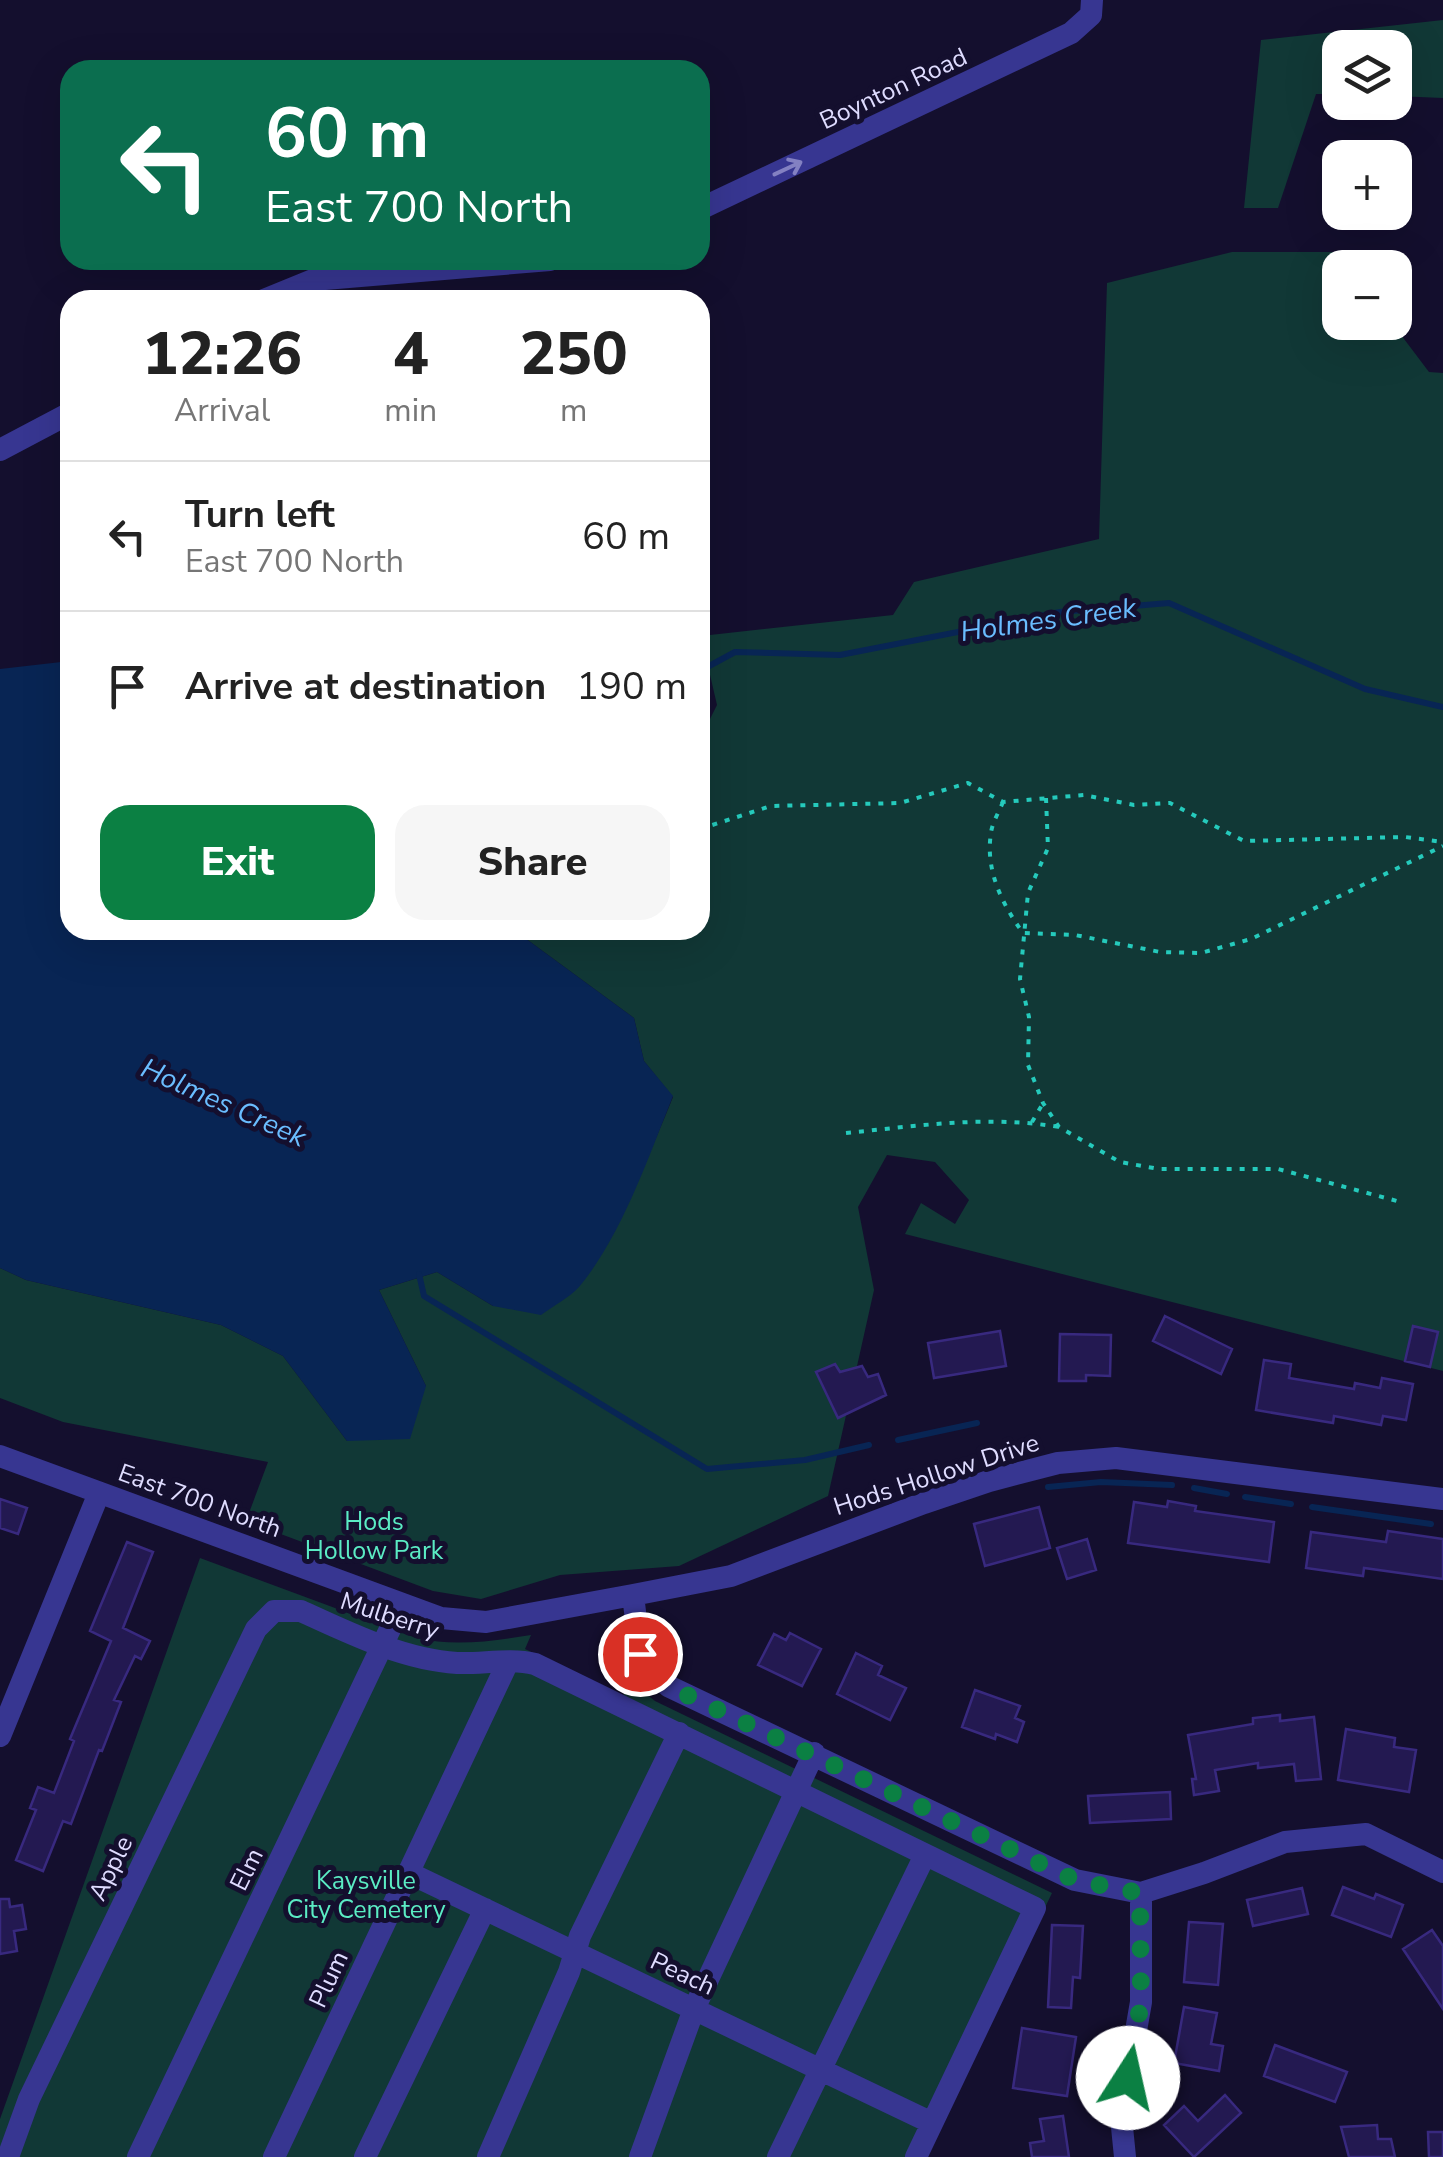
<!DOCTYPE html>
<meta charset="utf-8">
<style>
body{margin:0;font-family:"Nunito Sans",sans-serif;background:#f6f6f6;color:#222;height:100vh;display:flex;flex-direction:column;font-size:38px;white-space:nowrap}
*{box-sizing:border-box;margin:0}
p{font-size:32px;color:#767676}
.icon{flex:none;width:55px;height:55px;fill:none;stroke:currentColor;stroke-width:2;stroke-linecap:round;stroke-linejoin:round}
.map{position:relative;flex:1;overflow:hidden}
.drawer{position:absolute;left:60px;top:290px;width:650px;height:650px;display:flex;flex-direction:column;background:#fff;border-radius:30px;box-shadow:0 10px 40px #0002}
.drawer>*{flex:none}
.guide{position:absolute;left:60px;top:60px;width:650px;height:210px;border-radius:30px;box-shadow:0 10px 40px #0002;background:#0b6e4f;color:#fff;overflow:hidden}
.fabs{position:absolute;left:1322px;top:30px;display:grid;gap:20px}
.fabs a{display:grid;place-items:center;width:90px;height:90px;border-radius:20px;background:#fff;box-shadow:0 10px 40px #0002;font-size:50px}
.pin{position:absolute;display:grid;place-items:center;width:85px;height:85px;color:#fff;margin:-42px;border:5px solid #fff;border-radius:50%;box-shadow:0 2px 10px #0007}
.me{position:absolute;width:110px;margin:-55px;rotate:10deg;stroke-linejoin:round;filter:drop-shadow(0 0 8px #0008)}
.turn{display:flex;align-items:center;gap:35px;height:210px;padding:0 40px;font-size:45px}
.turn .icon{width:130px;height:130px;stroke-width:2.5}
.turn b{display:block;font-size:70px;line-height:85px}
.eta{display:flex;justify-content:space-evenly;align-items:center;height:170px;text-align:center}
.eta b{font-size:60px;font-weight:800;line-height:70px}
.action{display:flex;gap:20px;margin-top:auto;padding:20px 40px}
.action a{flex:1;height:115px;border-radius:30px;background:#0b8043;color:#fff;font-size:40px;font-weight:800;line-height:115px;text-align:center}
.action a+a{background:#f6f6f6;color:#222}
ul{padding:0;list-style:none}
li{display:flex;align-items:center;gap:30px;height:150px;padding:0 40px;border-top:2px solid #e0e0e0}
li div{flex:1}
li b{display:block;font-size:38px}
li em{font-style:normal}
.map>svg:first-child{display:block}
.green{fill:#113836}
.water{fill:#082554}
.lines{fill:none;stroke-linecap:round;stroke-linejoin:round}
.stream{stroke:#082554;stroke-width:6}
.building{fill:#231951;stroke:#38297f;stroke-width:2.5}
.path{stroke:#25cabc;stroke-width:4;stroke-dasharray:5 8;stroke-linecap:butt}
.minor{stroke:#373691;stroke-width:22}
.oneway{stroke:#8381c2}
.route{stroke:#0b8043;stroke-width:18;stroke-dasharray:0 32.4}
.labels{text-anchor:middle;stroke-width:10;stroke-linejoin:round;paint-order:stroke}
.street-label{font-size:25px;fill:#dfdcff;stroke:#140f2e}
.park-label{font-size:25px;fill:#5becc4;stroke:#140f2e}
.water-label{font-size:28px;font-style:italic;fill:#6abdff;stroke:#140f2e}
</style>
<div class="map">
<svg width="1443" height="2157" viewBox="0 0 1443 2157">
<rect width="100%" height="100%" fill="#140f2e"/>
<path class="green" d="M1443,20V98L1395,96V48H1340V94H1316L1278,208H1244L1261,40Z
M1232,252H1340L1352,267L1340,268V322L1392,323L1429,372L1443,373V1371L905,1234L921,1203L955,1224L969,1200L935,1162L887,1155L858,1207L874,1290L828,1496L679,1566L560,1575L481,1599L433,1591L246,1521L268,1462L63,1422L0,1398V1268L26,1280L221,1325L283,1356L347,1441L426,1386L379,1290L437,1272L493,1306L577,1288C617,1227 646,1164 673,1097L644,1061L634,1018L514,930H700V739L717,705L701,636L893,615L914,582L1099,539L1107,283Z
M200,1558L416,1638C456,1647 491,1641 531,1635L525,1649L623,1696L630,1681L655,1701L1052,1893L925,2157H0V2119Z"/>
<path class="water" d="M70,661V930H514L634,1018L644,1061L673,1096C649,1156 621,1237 579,1287C569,1298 553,1306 541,1315L493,1306L437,1272L379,1290L426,1386L410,1439L347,1441L283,1356L221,1325L26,1280L0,1268V669Z"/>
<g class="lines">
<path class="stream" d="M700,671L735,652L840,655L1060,612L1169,603L1365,689L1443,707
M419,1274L424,1296L707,1469L805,1460L869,1445
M898,1440L977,1423
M1048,1487L1101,1482L1172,1485
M1194,1488L1227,1494
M1245,1497L1291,1504
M1312,1507L1431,1524"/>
</g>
<path class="building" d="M1165,1316L1232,1349L1221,1374L1153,1341Z
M1413,1326L1438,1332L1430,1367L1405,1361Z
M1000,1331L1006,1366L934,1378L928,1343Z
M1060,1334L1111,1335L1110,1376L1086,1375V1381H1059Z
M1264,1360L1291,1364L1289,1378L1354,1389L1355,1383L1380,1388L1382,1378L1413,1384L1406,1420L1383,1416L1381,1425L1334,1416L1333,1423L1256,1410Z
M835,1364L840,1372L862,1366L868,1377L878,1374L886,1395L838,1418L816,1372Z
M0,1499L27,1508L18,1534L0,1528Z
M1168,1501L1196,1506L1195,1511L1274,1522L1269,1562L1128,1543L1134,1502L1167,1507Z
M1039,1507L1050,1548L985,1566L974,1524Z
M1388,1531L1443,1539V1579L1364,1568L1363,1576L1306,1568L1311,1532L1386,1542Z
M1087,1539L1096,1570L1067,1579L1057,1548Z
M127,1542L153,1552L123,1628L150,1641L141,1659L135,1656L114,1700L121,1702L102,1751L99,1750L71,1824L63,1821L43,1871L16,1860L36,1810L30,1808L38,1787L54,1793L74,1741L70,1739L111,1641L90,1631Z
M790,1633L821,1649L802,1686L758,1665L774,1634L786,1640Z
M856,1653L882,1666L878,1675L906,1688L890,1720L837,1694Z
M975,1690L1020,1706L1015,1718L1024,1722L1017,1742L996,1734L995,1739L962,1727Z
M1280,1715V1721L1314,1717L1321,1779L1296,1781L1294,1764L1258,1768V1763L1215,1770L1219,1791L1194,1795L1192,1779H1196L1188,1735L1253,1724V1718Z
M1346,1729L1395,1738L1394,1747L1416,1750L1409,1792L1338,1780Z
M1170,1792L1171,1819L1090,1823L1088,1796Z
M1343,1887L1374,1899L1376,1894L1403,1905L1391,1937L1332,1915Z
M1302,1888L1308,1914L1253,1926L1247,1900Z
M0,1899H9L10,1907L22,1905L26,1929L14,1931L17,1951L0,1954Z
M1189,1922L1223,1924L1218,1985L1184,1982Z
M1052,1925L1083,1926L1080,1978L1073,1977L1071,2008L1048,2007Z
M1432,1930L1443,1946V2009L1403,1949Z
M1184,2007L1217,2013L1211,2044L1223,2046L1219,2071L1174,2063Z
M1022,2028L1076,2037L1067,2096L1013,2088Z
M1275,2045L1347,2072L1335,2102L1264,2076Z
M1225,2095L1241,2113L1194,2157L1164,2125L1184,2106L1198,2121Z
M1063,2116L1069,2157H1032L1030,2143L1044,2141L1040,2119Z
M1377,2125L1378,2139H1391L1395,2157H1349L1341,2127Z
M1428,2132H1443V2157H1429Z"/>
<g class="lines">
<path class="path" d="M1046,798L1048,848L1028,893L1020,979L1029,1017L1028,1065L1043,1103L1059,1127L1120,1162L1159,1169H1278L1397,1201
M1003,802C999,812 992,823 991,833C985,870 1002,904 1023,933L1075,935L1160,952L1201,953L1251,939L1443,846
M700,829L771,806L900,803L968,783L1003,802L1084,795L1134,805L1170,803L1244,841L1405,837L1443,842
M1032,1122L1042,1105
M846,1133C917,1126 988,1115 1059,1127"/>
<path class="minor" d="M700,209L1071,33L1091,15L1092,0
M264,300L313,280L550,260
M0,450L70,413
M0,1456L441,1618L486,1622L633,1595L640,1653L668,1686L1075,1880L1141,1893L1204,1873L1285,1842L1366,1834L1443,1872
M633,1595L731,1576L924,1503L989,1481L1058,1463L1116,1458L1443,1499
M0,1736L99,1493
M409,1873L932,2123
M8,2157L29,2099L256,1629L274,1611H301C349,1633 404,1660 457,1663C483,1664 510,1658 535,1664L1035,1908L916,2157
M138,2157L402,1604
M274,2157L508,1662
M365,2157L485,1909
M488,2157L569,1972L580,1936L679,1733
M640,2157L694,2009L814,1753
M778,2157L925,1855
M1125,2157L1121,2117L1141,2002V1893"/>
</g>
<defs><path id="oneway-shaft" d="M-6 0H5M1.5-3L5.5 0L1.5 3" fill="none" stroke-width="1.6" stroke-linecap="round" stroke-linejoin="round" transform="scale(2.5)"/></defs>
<use class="oneway" href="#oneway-shaft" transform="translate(788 168) rotate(-25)"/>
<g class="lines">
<path class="route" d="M640,1654L668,1686L1075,1880L1140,1893L1141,2002L1128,2078"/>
</g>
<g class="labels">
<g class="street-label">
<text transform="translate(893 88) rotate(-25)" y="9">Boynton Road</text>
<text transform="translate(936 1474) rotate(-18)" y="9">Hods Hollow Drive</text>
<text transform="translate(200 1500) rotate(20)" y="9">East 700 North</text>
<text transform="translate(390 1615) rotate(18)" y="9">Mulberry</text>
<text transform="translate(110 1868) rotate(-64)" y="9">Apple</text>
<text transform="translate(246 1869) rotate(-64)" y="9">Elm</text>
<text transform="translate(683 1973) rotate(25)" y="9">Peach</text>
<text transform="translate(328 1979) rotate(-65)" y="9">Plum</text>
</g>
<g class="park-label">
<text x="374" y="1530">Hods<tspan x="374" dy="29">Hollow Park</tspan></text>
<text x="366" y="1889">Kaysville<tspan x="366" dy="29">City Cemetery</tspan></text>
</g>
<g class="water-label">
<text transform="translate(1048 619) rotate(-8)" y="10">Holmes Creek</text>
<text transform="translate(224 1102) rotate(24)" y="10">Holmes Creek</text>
</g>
</g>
</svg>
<div class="fabs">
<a><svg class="icon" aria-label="layers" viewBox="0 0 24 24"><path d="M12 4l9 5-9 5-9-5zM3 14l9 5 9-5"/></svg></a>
<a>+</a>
<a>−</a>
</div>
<div class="pin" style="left:640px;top:1654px;background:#d93025"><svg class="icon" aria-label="arrive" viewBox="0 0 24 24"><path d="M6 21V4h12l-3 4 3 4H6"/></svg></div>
<svg class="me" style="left:1128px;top:2078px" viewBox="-20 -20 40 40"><circle r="19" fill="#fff"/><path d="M0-13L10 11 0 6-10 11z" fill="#0b8043"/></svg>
<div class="guide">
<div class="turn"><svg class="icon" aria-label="left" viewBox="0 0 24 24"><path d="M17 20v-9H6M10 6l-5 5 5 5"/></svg><div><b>60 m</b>East 700 North</div></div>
</div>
<section class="drawer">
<div class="eta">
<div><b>12:26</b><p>Arrival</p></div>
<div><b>4</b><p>min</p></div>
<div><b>250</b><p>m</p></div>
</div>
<ul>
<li><svg class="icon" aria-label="left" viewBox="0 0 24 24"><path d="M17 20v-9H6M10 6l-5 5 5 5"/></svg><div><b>Turn left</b><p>East 700 North</p></div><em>60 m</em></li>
<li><svg class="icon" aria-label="arrive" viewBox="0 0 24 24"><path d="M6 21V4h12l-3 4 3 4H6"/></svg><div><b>Arrive at destination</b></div><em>190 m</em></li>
</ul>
<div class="action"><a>Exit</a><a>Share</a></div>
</section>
</div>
